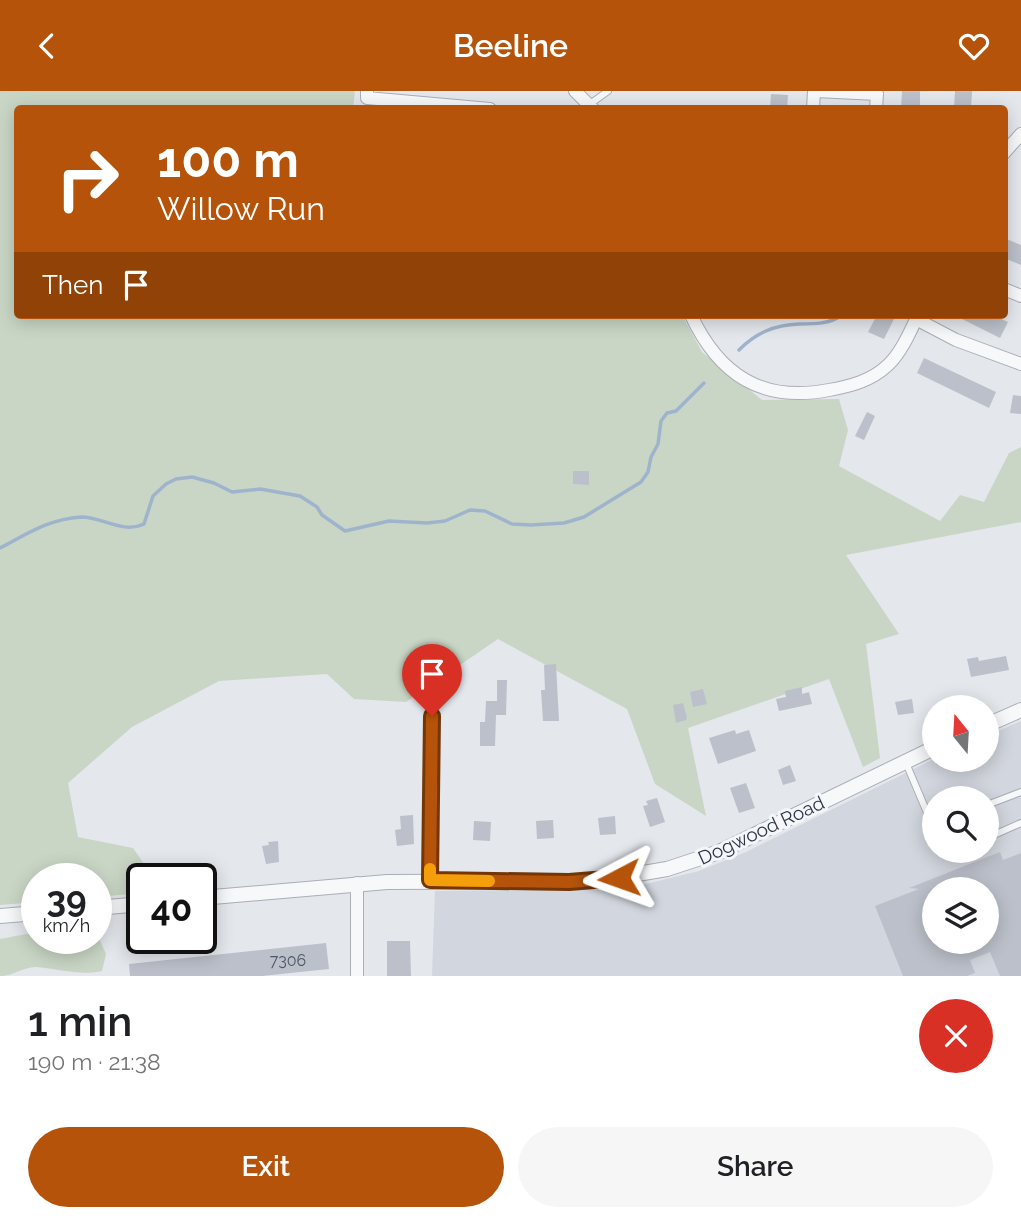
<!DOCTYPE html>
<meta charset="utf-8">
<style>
body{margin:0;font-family:Raleway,sans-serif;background:#f6f6f6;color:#202124;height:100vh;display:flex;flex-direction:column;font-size:26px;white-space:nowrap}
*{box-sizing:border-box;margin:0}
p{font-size:23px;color:#757577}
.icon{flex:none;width:38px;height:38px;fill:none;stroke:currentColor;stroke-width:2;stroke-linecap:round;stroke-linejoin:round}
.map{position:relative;height:885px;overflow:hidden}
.drawer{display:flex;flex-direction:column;background:#fff;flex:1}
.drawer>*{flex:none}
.hud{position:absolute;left:14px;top:14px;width:994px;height:214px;border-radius:7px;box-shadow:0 4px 18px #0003;background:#b45309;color:#fff;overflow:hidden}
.needle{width:46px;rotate:342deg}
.buttons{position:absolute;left:922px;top:604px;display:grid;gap:14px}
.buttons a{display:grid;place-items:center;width:77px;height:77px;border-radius:50%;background:#fff;box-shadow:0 4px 18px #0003;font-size:35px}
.speed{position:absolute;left:21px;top:772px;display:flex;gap:14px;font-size:35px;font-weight:700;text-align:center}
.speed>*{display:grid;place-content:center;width:91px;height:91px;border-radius:50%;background:#fff;box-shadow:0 4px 18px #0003;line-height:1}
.speed small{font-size:18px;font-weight:400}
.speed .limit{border:4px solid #111;border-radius:10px;background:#fff;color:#111}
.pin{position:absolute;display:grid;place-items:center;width:60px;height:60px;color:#fff;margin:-72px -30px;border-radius:50% 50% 50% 0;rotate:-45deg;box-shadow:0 0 7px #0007}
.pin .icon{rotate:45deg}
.me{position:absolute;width:77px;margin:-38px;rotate:266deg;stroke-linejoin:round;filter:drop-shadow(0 0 5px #0008)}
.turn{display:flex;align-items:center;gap:24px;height:147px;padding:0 28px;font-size:32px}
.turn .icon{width:91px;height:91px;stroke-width:2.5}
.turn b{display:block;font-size:49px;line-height:60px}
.then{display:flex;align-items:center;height:66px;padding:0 28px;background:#0003;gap:14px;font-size:26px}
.round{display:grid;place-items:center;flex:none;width:74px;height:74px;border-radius:37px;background:#f6f6f6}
.headline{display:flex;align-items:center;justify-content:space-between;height:119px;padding:0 28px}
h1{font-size:42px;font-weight:600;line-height:52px}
.primary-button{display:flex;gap:14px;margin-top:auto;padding:14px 28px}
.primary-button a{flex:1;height:80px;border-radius:42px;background:#b45309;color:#fff;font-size:28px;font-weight:600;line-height:80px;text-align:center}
.primary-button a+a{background:#f6f6f6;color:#202124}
header{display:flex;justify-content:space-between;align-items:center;height:91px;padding:0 28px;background:#b45309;color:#fff;font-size:32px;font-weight:600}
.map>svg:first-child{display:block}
.built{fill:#d2d6de;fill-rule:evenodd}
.green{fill:#c9d6c5}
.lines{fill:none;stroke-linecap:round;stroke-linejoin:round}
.stream{stroke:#9fb4cc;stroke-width:3.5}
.building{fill:#bbc0ca;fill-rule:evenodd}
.service-casing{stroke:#a9aeb7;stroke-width:8}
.minor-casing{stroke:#a9aeb7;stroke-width:14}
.tertiary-casing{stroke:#a9aeb7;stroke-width:16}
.service{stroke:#f7f8fa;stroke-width:6}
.minor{stroke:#f7f8fa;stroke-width:12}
.tertiary{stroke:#f7f8fa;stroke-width:14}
.route-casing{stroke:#753606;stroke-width:18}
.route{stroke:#b45309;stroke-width:12}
.slow{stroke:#f59e0b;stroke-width:12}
.labels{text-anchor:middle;stroke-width:6;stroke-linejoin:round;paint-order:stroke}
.number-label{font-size:16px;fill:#4f5766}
.street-label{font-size:19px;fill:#2b3445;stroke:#f4f6f9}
</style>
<header><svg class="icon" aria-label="back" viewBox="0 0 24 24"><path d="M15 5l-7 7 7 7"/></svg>Beeline<svg class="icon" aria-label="heart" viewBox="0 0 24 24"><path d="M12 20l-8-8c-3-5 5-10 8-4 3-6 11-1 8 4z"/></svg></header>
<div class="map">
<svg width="1021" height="885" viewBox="0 0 1021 885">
<rect width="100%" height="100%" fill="#e4e7ec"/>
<path class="built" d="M1021,630V885H432L435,800L611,798L646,793L699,780L744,762L934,668H987V645ZM934,707H987V760H934ZM934,798H987V850H934Z"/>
<path class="green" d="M0,0H355L353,17L18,18V224H682L702,261L762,309L839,308L848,339L839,375L940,430L960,404L984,411L1009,362L1021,356V431L846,464L899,543L866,553L880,667L863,676L829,588L688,637L706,725L655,693L627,618L498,548L406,611L354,608L327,583L219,590L132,636L68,692L78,746L133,757L154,787L142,788V802L96,806V788H37V811L0,814Z
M37,841V847H96V841L106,863L102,880C83,885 58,878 37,876C25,875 13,885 0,885V848Z"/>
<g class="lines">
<path class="stream" d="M739,259C756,242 774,234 799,233C814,233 830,233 842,224
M0,457C27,443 49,428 81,426C103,426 122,443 144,433L153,405L166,393L176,388L192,386L214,392L232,401L260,398L300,405L317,416L322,424L345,440L389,430L427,432L445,430L470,419L485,420L512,433L531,434L564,432L584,426L641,391L648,381L651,366L658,353L661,330L667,322L676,320L704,292"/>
</g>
<path class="building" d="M902,0H920V18H901Z
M955,0H972L971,18H954Z
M771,3L788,4L787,18H770Z
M1004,147L1021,154V174L1004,167Z
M877,224H896L884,248L868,241Z
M954,224H993L1008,231L1000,247Z
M924,267L996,301L989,317L917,282Z
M1013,304L1021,305V323L1010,322Z
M867,321L875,325L864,349L855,345Z
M573,380H589V394L573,393Z
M1006,565L1009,579L971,586L967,568L978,566L979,570Z
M556,573L559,630H543L541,599H545L544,574Z
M497,589H507L506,624H496L495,655H480V631H485L486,610H497Z
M802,596V603L809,601L812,613L779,620L776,608L786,606L785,600Z
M703,598L707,613L693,616L690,601Z
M912,608L914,622L898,624L895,611Z
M683,612L687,627L686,629L676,632L673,614Z
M735,639L736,643L749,639L756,660L718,673L709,647Z
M790,674L796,690L783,694L778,679Z
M746,692L755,717L739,722L730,697Z
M657,707L665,731L650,736L643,715L648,714L646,710Z
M413,724L414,753L397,755L395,739L401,738L400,725Z
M615,725L616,743L600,744L598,727Z
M553,729L554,747L537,748L536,730Z
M474,730L491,731L490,750L473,749Z
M278,750L279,771L266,773L262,755L269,754L268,751Z
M1000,761L1003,769L1021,762V885H1000L990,861L970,869L975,882L967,885H903L875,815L919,798L909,797ZM934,798H987V850H934Z
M387,850H410L411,885H387Z
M326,852L329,878L262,885H130L129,873Z"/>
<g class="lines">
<g class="service-casing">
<path id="service" d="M590,13L608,0
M906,672L934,738
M987,714L1021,701
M987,747L1021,732"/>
</g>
<g class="minor-casing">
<path id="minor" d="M367,0V7L490,18
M575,0L593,18
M816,0L877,3L876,18
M813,18L814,0
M1004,62L1021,43
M1004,198L1021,205
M691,224C719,284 762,312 829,299C851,295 871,290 888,274C901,262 910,241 918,224
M916,228L956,249L1021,273
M430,789L432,625
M357,885V792"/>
</g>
<g class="tertiary-casing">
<path id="tertiary" d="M987,634L1021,619
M201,807L387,791L596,790L667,778L719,761L934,657
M96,817L142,813
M0,825L37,822"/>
</g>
<use href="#service" class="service"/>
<use href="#minor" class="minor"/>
<use href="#tertiary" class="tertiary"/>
</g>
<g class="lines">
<g class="route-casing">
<path id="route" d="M432,625L430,789L569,791L619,787"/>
</g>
<use href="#route" class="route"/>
<path class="slow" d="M430,778V789L489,790"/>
</g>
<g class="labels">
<g class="number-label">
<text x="288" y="875">7306</text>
</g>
<g class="street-label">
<text transform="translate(761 739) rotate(-25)" y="7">Dogwood Road</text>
</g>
</g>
</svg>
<div class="buttons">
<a><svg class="needle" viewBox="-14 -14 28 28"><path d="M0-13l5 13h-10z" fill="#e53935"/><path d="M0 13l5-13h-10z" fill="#757577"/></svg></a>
<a><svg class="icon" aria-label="search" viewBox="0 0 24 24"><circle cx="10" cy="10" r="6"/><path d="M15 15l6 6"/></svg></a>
<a><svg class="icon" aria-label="layers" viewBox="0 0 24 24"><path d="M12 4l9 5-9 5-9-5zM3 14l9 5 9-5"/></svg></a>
</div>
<div class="speed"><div>39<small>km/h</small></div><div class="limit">40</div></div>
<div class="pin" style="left:432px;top:625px;background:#d93025"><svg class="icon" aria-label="arrive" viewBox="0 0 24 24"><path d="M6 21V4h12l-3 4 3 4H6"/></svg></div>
<svg class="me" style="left:619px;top:787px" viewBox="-20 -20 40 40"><path d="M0-17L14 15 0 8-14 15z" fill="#b45309" stroke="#fff" stroke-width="4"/></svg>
<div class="hud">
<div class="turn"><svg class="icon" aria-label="right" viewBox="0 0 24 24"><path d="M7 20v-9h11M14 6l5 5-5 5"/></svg><div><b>100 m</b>Willow Run</div></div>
<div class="then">Then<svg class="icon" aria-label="arrive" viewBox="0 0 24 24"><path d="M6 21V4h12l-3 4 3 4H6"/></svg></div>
</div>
</div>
<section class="drawer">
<div class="headline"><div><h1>1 min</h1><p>190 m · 21:38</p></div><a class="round" style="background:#d93025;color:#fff"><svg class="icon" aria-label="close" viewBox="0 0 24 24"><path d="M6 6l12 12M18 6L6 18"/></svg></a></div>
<div class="primary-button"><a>Exit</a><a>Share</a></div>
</section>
